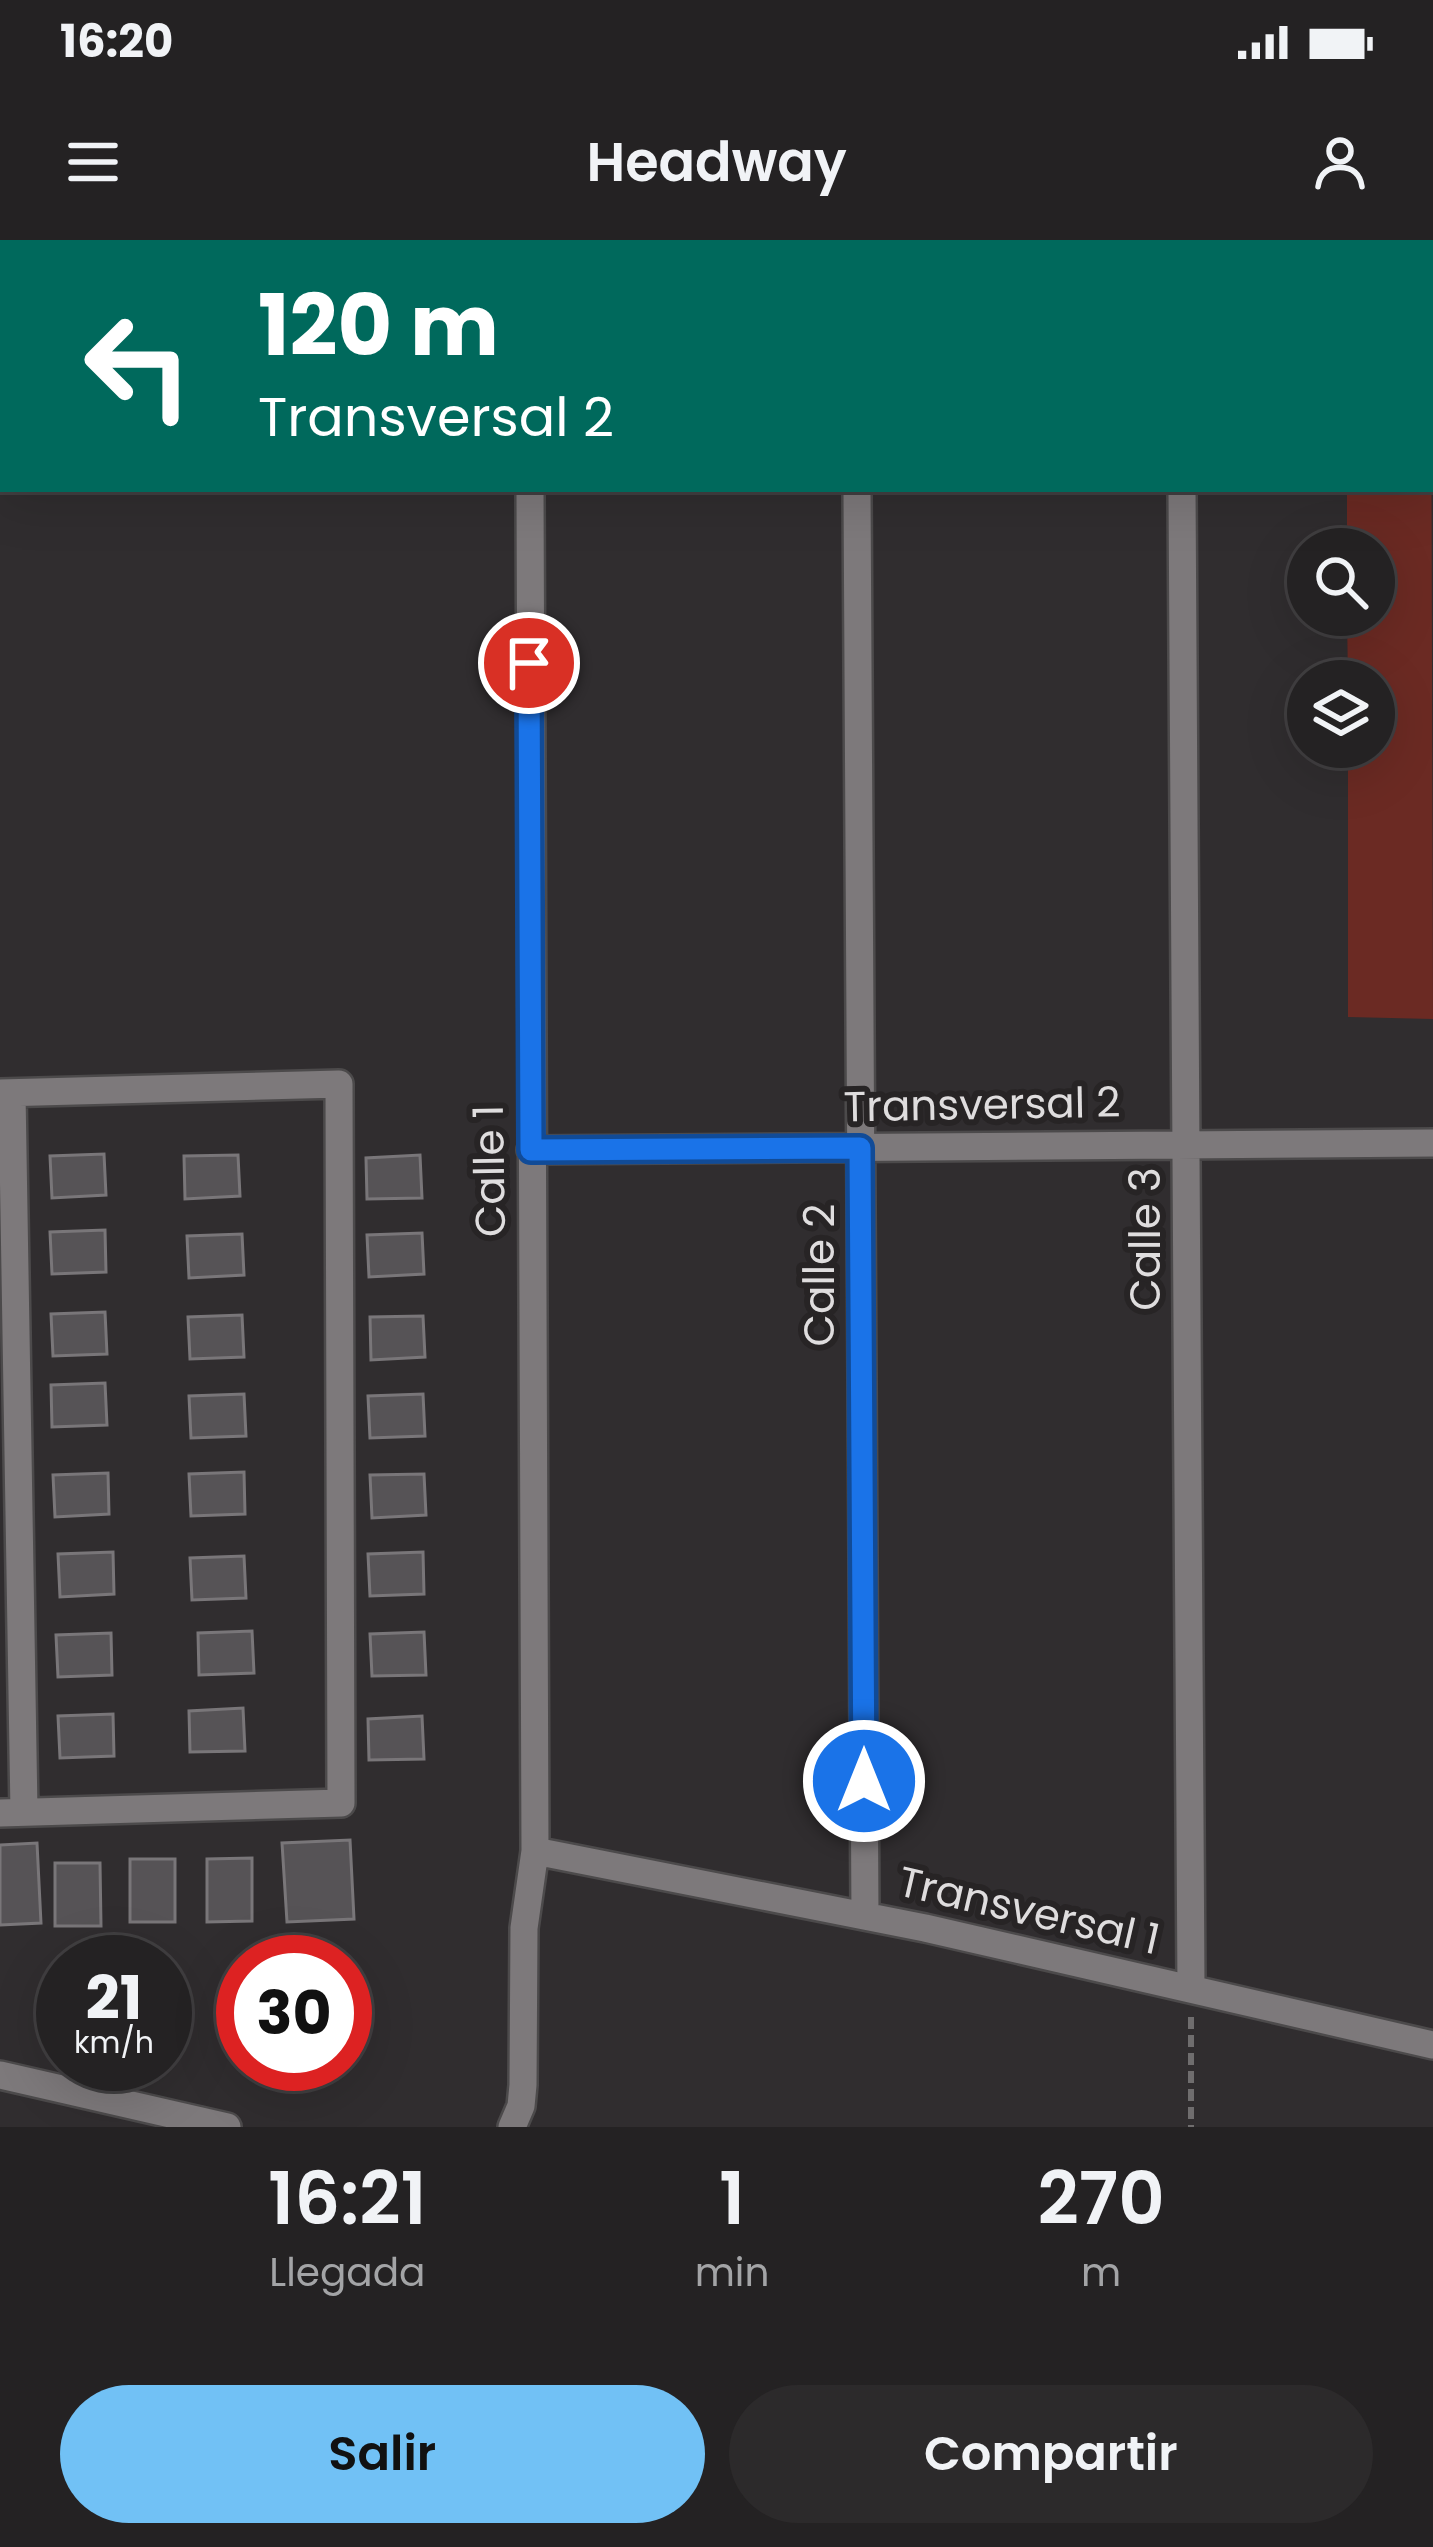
<!DOCTYPE html>
<html lang="es">
<style>
body{margin:0;font-family:Poppins,sans-serif;background:#2c2a2b;color:#f1f3f6;height:100vh;display:flex;flex-direction:column;font-size:45px;white-space:nowrap}
*{box-sizing:border-box;margin:0}
p{font-size:39px;color:#a3a4a6}
.icon{flex:none;width:66px;height:66px;fill:none;stroke:currentColor;stroke-width:2;stroke-linecap:round;stroke-linejoin:round}
.map{position:relative;height:1887px;overflow:hidden}
.side{display:flex;flex-direction:column;background:#242223;flex:1}
.side>*{flex:none}
.banner{position:absolute;left:0px;top:0px;width:1434px;height:252px;box-shadow:0 12px 48px #0002,0 0 0 3px #413f41;background:#00695c;color:#fff;overflow:hidden}
.controls{position:absolute;left:1287px;top:288px;display:grid;gap:24px}
.controls a{display:grid;place-items:center;width:108px;height:108px;border-radius:50%;background:#242223;box-shadow:0 12px 48px #0002,0 0 0 3px #413f41;font-size:60px}
.speed{position:absolute;left:36px;top:1695px;display:flex;gap:24px;font-size:60px;font-weight:700;text-align:center}
.speed>*{display:grid;place-content:center;width:156px;height:156px;border-radius:50%;background:#242223;box-shadow:0 12px 48px #0002,0 0 0 3px #413f41;line-height:1}
.speed small{font-size:30px;font-weight:400}
.speed .limit{border:18px solid #d22;background:#fff;color:#111}
.pin{position:absolute;display:grid;place-items:center;width:102px;height:102px;color:#fff;margin:-51px;border:6px solid #fff;border-radius:50%;box-shadow:0 3px 12px #0007}
.me{position:absolute;width:132px;margin:-66px;rotate:0deg;stroke-linejoin:round;filter:drop-shadow(0 0 9px #0008)}
.turn{display:flex;align-items:center;gap:42px;height:252px;padding:0 60px;font-size:54px}
.turn .icon{width:156px;height:156px;stroke-width:2.5}
.turn b{display:block;font-size:84px;line-height:102px}
.eta{display:flex;justify-content:space-evenly;align-items:center;height:204px;text-align:center}
.eta b{font-size:72px;font-weight:600;line-height:84px}
.action{display:flex;gap:24px;margin-top:auto;padding:24px 60px}
.action a{flex:1;height:138px;border-radius:72px;background:#71c1f5;color:#111;font-size:48px;font-weight:600;line-height:138px;text-align:center}
.action a+a{background:#2c2a2b;color:#f1f3f6}
.status{display:flex;justify-content:space-between;align-items:center;height:84px;padding:0 60px;background:#242223;direction:ltr}
.status svg{height:33px;fill:currentColor}
header{display:flex;justify-content:space-between;align-items:center;height:156px;padding:0 60px;background:#242223;font-size:54px;font-weight:600}
.map>svg:first-child{display:block}
.green{fill:#6b2a23}
.building{fill:#565356;stroke:#797679;stroke-width:3}
.lines{fill:none;stroke-linecap:round;stroke-linejoin:round}
.street-casing{stroke:#4c4a4b;stroke-width:32}
.path{stroke:#6f6d6e;stroke-width:6;stroke-dasharray:12 6;stroke-linecap:butt}
.street{stroke:#7d797b;stroke-width:27}
.route-casing{stroke:#114b97;stroke-width:30}
.route{stroke:#1a73e8;stroke-width:21}
.labels{text-anchor:middle;stroke-width:12;stroke-linejoin:round;paint-order:stroke}
.street-label{font-size:42px;fill:#dfddde;stroke:#272425}
</style>
<div class="status"><b>16:20</b><svg viewBox="0 0 49 12"><path d="M0 12V9h3v3zM5 12V6h3v6zM10 12V3h3v9zM15 12V0h3v12zM26 1h20v11H26zM47 4h2v5h-2z"/></svg></div>
<header><svg class="icon" aria-label="menu" viewBox="0 0 24 24"><path d="M4 6h16M4 12h16M4 18h16"/></svg>Headway<svg class="icon" aria-label="person" viewBox="0 0 24 24"><circle cx="12" cy="8" r="4"/><path d="M4 21q1-7 8-7t8 7"/></svg></header>
<div class="map">
<svg width="1433" height="1887" viewBox="0 0 1433 1887">
<rect width="100%" height="100%" fill="#302d2f"/>
<path class="green" d="M1431,67L1433,779L1348,777V507H1374V441H1348L1347,375H1374V309H1347V249H1431Z"/>
<path class="building" d="M104,914L106,955L52,958L50,916Z
M238,915L240,956L185,959L184,916Z
M420,915L422,958L367,959L366,918Z
M105,990L106,1032L52,1034L50,992Z
M422,993L424,1034L369,1037L367,995Z
M242,994L244,1035L189,1038L187,996Z
M105,1072L107,1114L53,1116L51,1074Z
M242,1075L244,1117L190,1119L188,1077Z
M423,1076L425,1117L371,1120L370,1077Z
M105,1143L107,1185L52,1187L51,1145Z
M244,1154L246,1196L191,1198L189,1156Z
M423,1154L425,1196L370,1198L368,1156Z
M244,1232L245,1274L191,1276L189,1234Z
M108,1233L109,1274L55,1277L53,1235Z
M424,1234L426,1275L372,1278L370,1235Z
M113,1312L114,1354L60,1357L58,1314Z
M423,1312L424,1354L370,1356L368,1314Z
M244,1316L246,1358L192,1360L190,1318Z
M252,1391L254,1433L199,1435L198,1393Z
M424,1392L426,1435L372,1436L370,1394Z
M111,1393L112,1435L58,1437L56,1395Z
M243,1468L245,1511L190,1512L189,1471Z
M113,1474L114,1516L60,1518L58,1476Z
M422,1476L424,1519L369,1520L368,1479Z
M350,1600L354,1679L287,1682L282,1603Z
M37,1603L41,1683L0,1685V1605Z
M252,1618V1681L207,1682V1619Z
M130,1619H175V1682H130Z
M55,1623H100L101,1686H55Z"/>
<g class="lines">
<g class="street-casing">
<path id="street" d="M855,0V3
M1181,0V3
M1237,0L1255,3
M531,3V0
M1342,3L1345,0
M1431,34H1433
M857,249L865,1676
M1182,249L1191,1749
M0,853L339,844L341,1563L0,1573
M12,853L24,1572
M531,910L1433,903
M535,1611L925,1688L1433,1805
M0,1835L227,1887
M512,1887L521,1866L523,1845L524,1688L535,1611L530,249"/>
</g>
<path class="path" d="M1191,1777V1887"/>
<use href="#street" class="street"/>
</g>
<g class="lines">
<g class="route-casing">
<path id="route" d="M529,423L531,910L860,908L864,1541"/>
</g>
<use href="#route" class="route"/>
</g>
<g class="labels">
<g class="street-label">
<text transform="translate(982 864) rotate(-1)" y="15">Transversal 2</text>
<text transform="translate(489 931) rotate(-91)" y="15">Calle 1</text>
<text transform="translate(1145 999) rotate(-90)" y="15">Calle 3</text>
<text transform="translate(819 1035) rotate(-90)" y="15">Calle 2</text>
<text transform="translate(1029 1670) rotate(13)" y="15">Transversal 1</text>
</g>
</g>
</svg>
<div class="controls">
<a><svg class="icon" aria-label="search" viewBox="0 0 24 24"><circle cx="10" cy="10" r="6"/><path d="M15 15l6 6"/></svg></a>
<a><svg class="icon" aria-label="layers" viewBox="0 0 24 24"><path d="M12 4l9 5-9 5-9-5zM3 14l9 5 9-5"/></svg></a>
</div>
<div class="speed"><div>21<small>km/h</small></div><div class="limit">30</div></div>
<div class="pin" style="left:529px;top:423px;background:#d93025"><svg class="icon" aria-label="arrive" viewBox="0 0 24 24"><path d="M6 21V4h12l-3 4 3 4H6"/></svg></div>
<svg class="me" style="left:864px;top:1541px" viewBox="-20 -20 40 40"><circle r="17" fill="#1a73e8" stroke="#fff" stroke-width="3"/><path d="M0-11L8 9 0 5-8 9z" fill="#fff"/></svg>
<div class="banner">
<div class="turn"><svg class="icon" aria-label="left" viewBox="0 0 24 24"><path d="M17 20v-9H6M10 6l-5 5 5 5"/></svg><div><b>120 m</b>Transversal 2</div></div>
</div>
</div>
<section class="side">
<div class="eta">
<div><b>16:21</b><p>Llegada</p></div>
<div><b>1</b><p>min</p></div>
<div><b>270</b><p>m</p></div>
</div>
<div class="action"><a>Salir</a><a>Compartir</a></div>
</section>
